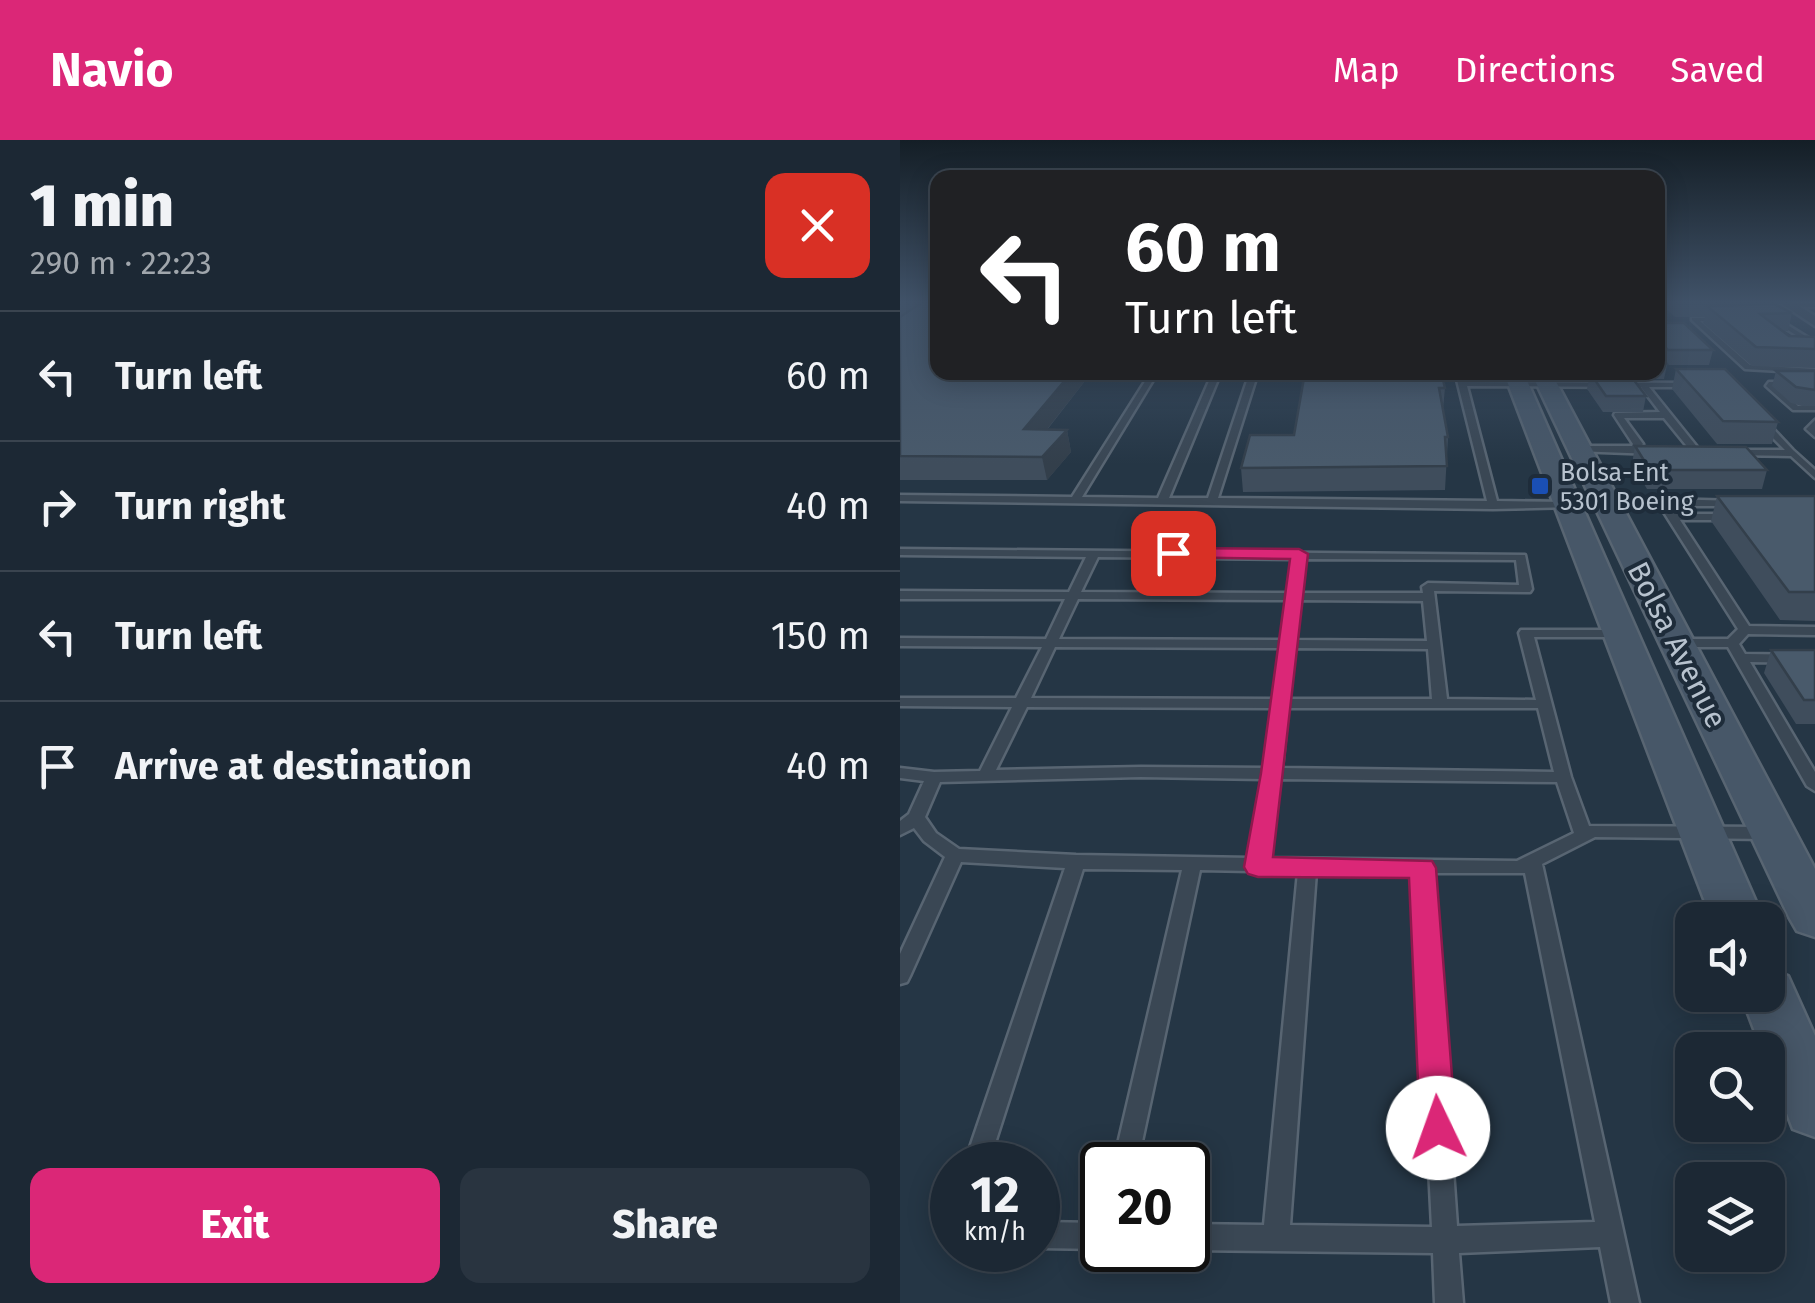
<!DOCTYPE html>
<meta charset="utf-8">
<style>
body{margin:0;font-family:"Fira Sans",sans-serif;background:#293440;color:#f1f3f6;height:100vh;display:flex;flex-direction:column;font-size:38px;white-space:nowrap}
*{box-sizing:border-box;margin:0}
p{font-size:32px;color:#a0a6ac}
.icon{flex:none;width:55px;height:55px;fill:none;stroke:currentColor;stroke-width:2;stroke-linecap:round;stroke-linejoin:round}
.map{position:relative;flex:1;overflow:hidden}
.panel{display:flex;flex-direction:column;background:#1c2834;width:900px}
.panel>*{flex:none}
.top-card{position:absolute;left:30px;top:30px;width:735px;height:210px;border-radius:20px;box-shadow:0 5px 25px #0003,0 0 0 2px #3a444f;background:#202124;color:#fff;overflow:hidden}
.controls{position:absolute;left:775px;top:762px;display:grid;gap:20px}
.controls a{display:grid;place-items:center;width:110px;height:110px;border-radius:20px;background:#1c2834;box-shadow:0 5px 25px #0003,0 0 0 2px #3a444f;font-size:50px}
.speed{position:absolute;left:30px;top:1002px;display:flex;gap:20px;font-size:50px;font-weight:700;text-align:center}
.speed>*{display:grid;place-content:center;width:130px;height:130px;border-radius:50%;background:#1c2834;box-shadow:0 5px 25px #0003,0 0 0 2px #3a444f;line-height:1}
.speed small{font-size:25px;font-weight:400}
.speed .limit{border:5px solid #111;border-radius:15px;background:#fff;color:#111}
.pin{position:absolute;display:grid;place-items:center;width:85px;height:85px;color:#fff;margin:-42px;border-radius:20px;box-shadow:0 5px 15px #0006}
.me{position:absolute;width:110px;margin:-55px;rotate:357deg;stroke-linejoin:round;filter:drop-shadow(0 0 8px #0008)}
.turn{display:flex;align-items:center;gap:35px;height:210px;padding:0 30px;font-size:45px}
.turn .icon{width:130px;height:130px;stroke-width:2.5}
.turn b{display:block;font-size:70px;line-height:85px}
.round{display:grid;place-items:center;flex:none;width:105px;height:105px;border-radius:20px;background:#293440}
.overview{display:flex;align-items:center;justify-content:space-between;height:170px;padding:0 30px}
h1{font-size:60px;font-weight:800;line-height:75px}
.action{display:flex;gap:20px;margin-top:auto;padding:20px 30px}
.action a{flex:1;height:115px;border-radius:20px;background:#db2777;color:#fff;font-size:40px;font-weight:800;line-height:115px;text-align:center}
.action a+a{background:#293440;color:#f1f3f6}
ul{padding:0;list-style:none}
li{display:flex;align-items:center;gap:30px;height:130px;padding:0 30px;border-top:2px solid #3a444f}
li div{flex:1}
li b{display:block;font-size:38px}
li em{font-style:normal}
header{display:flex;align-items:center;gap:60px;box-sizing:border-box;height:140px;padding:0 50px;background:#db2777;color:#fff}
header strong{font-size:48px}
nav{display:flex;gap:55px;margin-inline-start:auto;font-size:35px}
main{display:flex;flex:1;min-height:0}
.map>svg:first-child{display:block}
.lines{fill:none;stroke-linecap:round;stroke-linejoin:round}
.service-casing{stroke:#586572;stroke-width:5}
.minor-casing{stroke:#586572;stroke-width:5}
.secondary-casing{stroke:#586572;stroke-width:5}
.service{fill:#3a4754;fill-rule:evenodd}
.minor{fill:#3a4754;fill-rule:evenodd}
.secondary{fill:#475768;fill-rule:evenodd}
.wall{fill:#3f4d5c}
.shaded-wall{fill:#333f4b}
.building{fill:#495a6b;stroke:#333f4b;stroke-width:2.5}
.route{fill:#db2777;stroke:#8e194d;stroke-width:2.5}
.transit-dot{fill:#1a4fb4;stroke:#1e2c3a;stroke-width:4}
.labels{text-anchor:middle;stroke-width:8;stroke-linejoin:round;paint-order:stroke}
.far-poi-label{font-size:25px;fill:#b7c2ce;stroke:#1e2c3a;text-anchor:start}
.street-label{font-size:30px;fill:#b7c2ce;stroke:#1e2c3a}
</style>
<header>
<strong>Navio</strong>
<nav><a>Map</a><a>Directions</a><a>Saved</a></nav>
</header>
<main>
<section class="panel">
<div class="overview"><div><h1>1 min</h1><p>290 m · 22:23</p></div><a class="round" style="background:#d93025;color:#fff"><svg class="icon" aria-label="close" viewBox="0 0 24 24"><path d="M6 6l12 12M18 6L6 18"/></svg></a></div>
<ul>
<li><svg class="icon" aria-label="left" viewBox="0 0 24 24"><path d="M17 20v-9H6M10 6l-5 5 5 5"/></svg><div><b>Turn left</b></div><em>60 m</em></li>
<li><svg class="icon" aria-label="right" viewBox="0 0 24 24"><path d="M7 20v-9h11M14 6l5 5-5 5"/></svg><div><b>Turn right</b></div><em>40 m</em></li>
<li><svg class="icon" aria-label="left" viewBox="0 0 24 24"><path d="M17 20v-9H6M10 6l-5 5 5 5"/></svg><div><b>Turn left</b></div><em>150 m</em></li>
<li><svg class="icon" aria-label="arrive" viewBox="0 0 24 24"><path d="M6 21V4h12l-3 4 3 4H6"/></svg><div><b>Arrive at destination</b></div><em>40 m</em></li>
</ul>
<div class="action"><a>Exit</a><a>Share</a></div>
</section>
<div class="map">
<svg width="915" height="1163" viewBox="0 0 915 1163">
<rect width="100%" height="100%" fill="#253645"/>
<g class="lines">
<g class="service-casing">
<path id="service" d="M890,163H915V167L888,166Z
M758,175L769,187V189H765L758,180Z
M792,178H823L821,181H800L850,225L915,229V233L845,229L792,180Z
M872,178H876L915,202V207L872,180Z
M251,232H258L182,357L258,358L313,232H321L269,358H308L350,232H358L318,358L587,361L555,232H563L565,242L796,243L793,247H749L798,308L790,310L764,278H724L743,304L741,306L754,310V314L675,311L673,309L678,306H732L733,304L714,275L715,273L760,272L741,247L567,246L597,361L669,362L673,363V367L593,369L0,361V355L172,357Z
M869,242H915V246H876L898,266H915V270H893L866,246Z
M858,279H864L893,310L915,330V338L891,316L831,315L829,313L834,310H885L858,283Z
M915,280V297L906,289Z
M763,359L840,361L841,363L836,366H771L776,374H829L834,377L829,380H780L849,486L915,487V495L848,494L839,504L845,514L915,515V523L850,522L915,632V651L907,646L828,507H777L770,503L777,499H828L838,489L760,366H705L700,363L705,360Z
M0,409L625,415L632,449L630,452L534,451L547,559L636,560L619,493L621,490H725L727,493L720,497H634L671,637L689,686L869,687L875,689L878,693L875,697L869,699L695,697L642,724L739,1163H711L700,1107L559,1113L563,1163H535L533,1113L288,1110V1084L364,1085L398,732L365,731L358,734L351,731L300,730L237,1025H213L282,730L183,729L88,1025H64L165,728L61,722L10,836L7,842L0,844V814L45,717L24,701L14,688L0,695V681L9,674L24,641L0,638V628L34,632L80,631L112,567L0,566V558H116L142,507L0,506V498L146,499L165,459H0V451L169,452L186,417L0,415ZM198,417L393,419L388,453L181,452ZM404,419L616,420L619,445L528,443L522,447L523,453H401ZM178,459L387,460L382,500L159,499ZM400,460L523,461L527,501L395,500ZM155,507L381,508L375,559L131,558ZM395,508L528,509L532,559H389ZM127,567L373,568L366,628L241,627L96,630ZM388,568H638L654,632L382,628ZM241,637L364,639L351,718L176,715L59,709L36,693L25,677L40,642ZM380,639L657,642L674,693L617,721L368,718ZM416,732L514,733L532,1087L390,1085ZM532,733H625L695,1082L557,1086Z
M138,1082L202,1083V1109L138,1108Z"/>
</g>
<g class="minor-casing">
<path id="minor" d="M879,162H893L915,176V186Z"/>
</g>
<g class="secondary-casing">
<path id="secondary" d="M607,232L625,236L864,780H812L605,236Z
M631,232H651L915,729V797L897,791L889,777Z
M868,829L888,836L915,896V997L893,989L868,924V910H862L841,855H868Z"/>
</g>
<use href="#service" class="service"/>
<use href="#minor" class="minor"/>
<use href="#secondary" class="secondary"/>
</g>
<path class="wall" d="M0,162H38V232H192L147,290H167L171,312L147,340H0Z
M765,162H869L892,173L888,191H882L889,196L915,197V228L852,226L803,183L805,177H775L764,167Z
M758,183L813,210L809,225H767L764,239H733L746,256L743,272H703L687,249L690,235L688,232H758Z
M776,229L878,282L872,304H817L772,249Z
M876,231H915V266H902L891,263L872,246Z
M405,232L545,248L543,269L548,297L545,350L343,352L341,328L394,295Z
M735,306L867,330L862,349H747L732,324Z
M817,356H915V481L880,480L811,381Z
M871,510H915V584H896L864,533Z"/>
<path class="shaded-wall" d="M172,232H192L129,312L124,289Z
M167,290L171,312L147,340L142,317Z"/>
<path class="building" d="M0,162H38V232H172L124,289L167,290L142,317L0,316V177L21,163H0Z
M775,162H869L873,164H778Z
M874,164L892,173L860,174L889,196L915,197V209L856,207L807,166Z
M758,183H784L813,210H768L758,199Z
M758,212L767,224H758Z
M776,229H825L878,282L823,281Z
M876,231H915V250L896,247Z
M405,232H541L545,248H539L548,297H545L547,326L341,328L350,295H394Z
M690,233L730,235L746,256H706Z
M735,306L846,307L867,330H750Z
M817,356H915V452H889Z
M871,510H915V560H904Z"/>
<linearGradient id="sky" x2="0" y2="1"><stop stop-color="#141e26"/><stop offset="0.5" stop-color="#405268"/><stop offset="1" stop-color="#405268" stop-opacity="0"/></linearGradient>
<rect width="915" height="324" fill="url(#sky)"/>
<path class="route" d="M273,408L399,409L408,414L373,717L532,721L536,728L556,988L551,1000L538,1005L526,1000L520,988L509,738L358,737L348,734L344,727L361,633L390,419L267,417V410Z"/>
<rect class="transit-dot" x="630" y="336" width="20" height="20" rx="5"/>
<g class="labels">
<g class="far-poi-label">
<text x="660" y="341">Bolsa-Ent<tspan x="660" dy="29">5301 Boeing</tspan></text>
</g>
<g class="street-label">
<text transform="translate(777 505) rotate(63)" y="10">Bolsa Avenue</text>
</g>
</g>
</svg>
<div class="controls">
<a><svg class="icon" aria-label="sound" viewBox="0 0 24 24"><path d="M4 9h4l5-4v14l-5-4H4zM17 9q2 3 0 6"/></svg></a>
<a><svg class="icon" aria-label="search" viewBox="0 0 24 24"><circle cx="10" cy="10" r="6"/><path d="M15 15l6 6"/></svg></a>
<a><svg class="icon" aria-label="layers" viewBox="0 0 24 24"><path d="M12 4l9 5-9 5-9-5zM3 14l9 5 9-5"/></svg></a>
</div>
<div class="speed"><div>12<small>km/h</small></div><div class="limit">20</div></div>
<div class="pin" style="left:273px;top:413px;background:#d93025"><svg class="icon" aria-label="arrive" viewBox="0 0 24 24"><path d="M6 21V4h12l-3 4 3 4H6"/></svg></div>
<svg class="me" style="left:538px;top:988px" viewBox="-20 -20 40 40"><circle r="19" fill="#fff"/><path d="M0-13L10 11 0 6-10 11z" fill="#db2777"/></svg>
<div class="top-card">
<div class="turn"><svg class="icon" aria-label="left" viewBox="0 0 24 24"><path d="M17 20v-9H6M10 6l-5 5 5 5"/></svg><div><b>60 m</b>Turn left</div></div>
</div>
</div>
</main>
